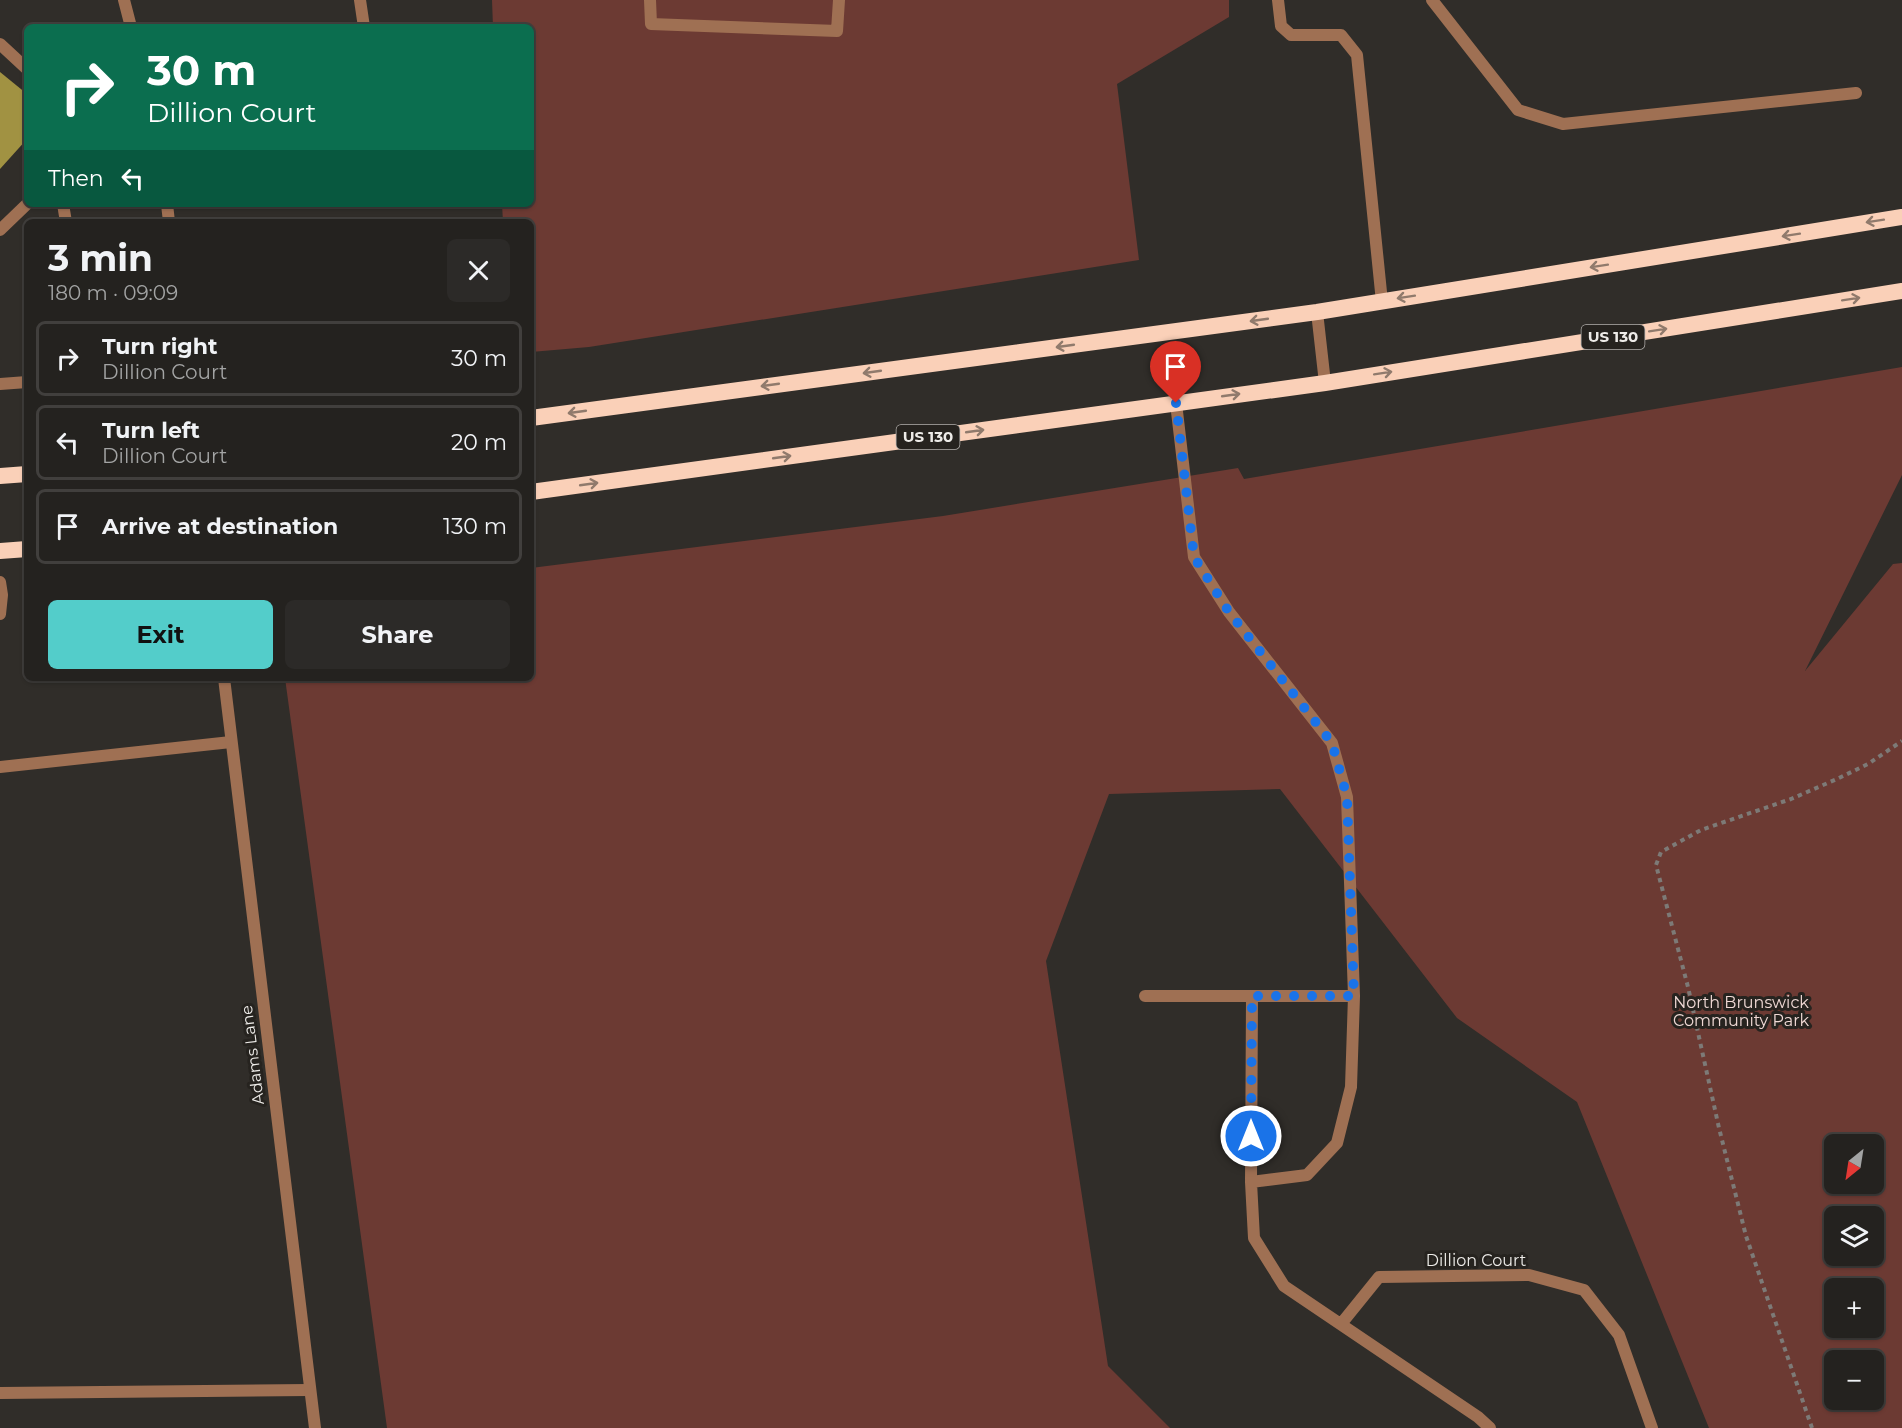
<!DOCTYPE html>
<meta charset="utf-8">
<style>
body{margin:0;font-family:Montserrat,sans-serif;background:#2c2a28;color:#f1f3f6;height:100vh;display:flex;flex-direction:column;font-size:22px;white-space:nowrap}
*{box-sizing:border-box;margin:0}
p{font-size:20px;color:#a3a4a4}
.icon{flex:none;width:33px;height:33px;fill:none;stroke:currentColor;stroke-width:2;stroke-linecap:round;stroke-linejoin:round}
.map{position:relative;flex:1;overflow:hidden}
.drawer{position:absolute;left:24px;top:219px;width:510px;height:462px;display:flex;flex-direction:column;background:#24221f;border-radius:9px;box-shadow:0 2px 4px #0004,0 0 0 2px #413f3d}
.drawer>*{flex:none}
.guide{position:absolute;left:24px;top:24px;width:510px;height:183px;border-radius:9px;box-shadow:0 2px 4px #0004,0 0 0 2px #413f3d;background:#0b6e4f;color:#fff;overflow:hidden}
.needle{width:39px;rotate:210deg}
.controls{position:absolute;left:1824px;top:1134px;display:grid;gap:12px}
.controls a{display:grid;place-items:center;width:60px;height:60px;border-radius:9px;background:#24221f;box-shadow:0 2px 4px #0004,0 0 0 2px #413f3d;font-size:30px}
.pin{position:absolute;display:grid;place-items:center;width:51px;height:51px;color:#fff;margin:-62px -26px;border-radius:50% 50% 50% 0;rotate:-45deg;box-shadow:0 0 6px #0007}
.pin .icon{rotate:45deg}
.me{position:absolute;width:66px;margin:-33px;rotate:0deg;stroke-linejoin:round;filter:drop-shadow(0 0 4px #0008)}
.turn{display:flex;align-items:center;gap:21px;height:126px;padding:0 24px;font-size:27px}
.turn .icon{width:78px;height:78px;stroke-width:2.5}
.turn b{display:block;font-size:42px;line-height:51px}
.then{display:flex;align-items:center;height:57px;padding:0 24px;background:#0003;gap:12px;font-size:22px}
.round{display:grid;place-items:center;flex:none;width:63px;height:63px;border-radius:9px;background:#2c2a28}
.headline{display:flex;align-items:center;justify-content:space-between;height:102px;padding:0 24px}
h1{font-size:36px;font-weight:700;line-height:45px}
.action{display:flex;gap:12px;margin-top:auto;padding:12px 24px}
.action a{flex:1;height:69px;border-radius:9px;background:#53cdca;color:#111;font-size:24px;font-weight:700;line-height:69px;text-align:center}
.action a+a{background:#2c2a28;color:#f1f3f6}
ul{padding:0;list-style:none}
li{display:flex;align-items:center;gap:18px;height:75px;margin:0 12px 9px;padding:0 12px;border:3px solid #413f3d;border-radius:9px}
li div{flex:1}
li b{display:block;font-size:22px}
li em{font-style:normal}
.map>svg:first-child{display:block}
.green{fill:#6c3a33;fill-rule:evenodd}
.building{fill:#a19242}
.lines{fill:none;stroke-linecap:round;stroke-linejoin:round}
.path{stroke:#7d7a77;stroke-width:4;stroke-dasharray:4.5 4.5;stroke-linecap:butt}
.service{stroke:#9f7053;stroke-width:12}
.minor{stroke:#9f7053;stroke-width:12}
.tertiary{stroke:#9f7053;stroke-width:12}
.trunk{stroke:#fad0b8;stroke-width:16}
.oneway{stroke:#907a6c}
.route{stroke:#1a73e8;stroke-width:10;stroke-dasharray:0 18}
.labels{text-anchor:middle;stroke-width:6;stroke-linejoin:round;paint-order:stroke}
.shield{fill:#26231f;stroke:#b1afac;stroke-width:1.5}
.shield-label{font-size:15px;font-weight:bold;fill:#edebe8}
.park-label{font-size:16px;fill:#f0d9d5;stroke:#26231f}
.street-label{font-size:16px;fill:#edebe8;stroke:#26231f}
</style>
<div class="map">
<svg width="1902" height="1428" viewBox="0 0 1902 1428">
<rect width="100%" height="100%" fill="#302d29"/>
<path class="green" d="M492,0H1229V17L1117,84L1139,260L589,347L531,352V222H503L502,204H531V27H493Z
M1902,367V475L1805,671L1893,564L1902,563V1428H1709L1577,1102L1457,1018L1280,789L1109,794L1046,961L1108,1366L1170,1428H387L285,678H531V568L943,516L1238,468L1244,479ZM1834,1144H1874V1184H1834ZM1834,1216H1874V1256H1834ZM1834,1288H1874V1328H1834ZM1834,1360H1874V1400H1834Z"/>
<path class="building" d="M0,72L27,94V139L0,169Z"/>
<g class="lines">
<path class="path" d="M1812,1428L1746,1236L1719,1128L1688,987L1656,865L1661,852L1701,830L1791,799L1837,779L1868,764L1902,741"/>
<path class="service" d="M360,0L364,27
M650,0L651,24L837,31L839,0
M1278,0L1281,26L1291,35H1341L1357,55L1382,302
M1432,0L1518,110L1563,124L1856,93
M0,44L27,69
M63,204L66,222
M0,230L27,204
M0,384L27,382
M0,582L2,595L0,614
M0,767L231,742"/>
<path class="minor" d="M124,0L131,27
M167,204L169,222
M1317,312L1325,383
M1176,403L1194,557L1229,612L1332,743L1347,797L1354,996
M1145,996H1354L1351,1087L1337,1143L1307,1175L1251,1182
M1252,996L1251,1182L1254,1238L1284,1286L1478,1417L1490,1428
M1341,1324L1379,1277L1529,1275L1584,1290L1619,1335L1652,1428
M0,1393L309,1390"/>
<path class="tertiary" d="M224,678L315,1428"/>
<path class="trunk" d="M531,418L1317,312L1902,217
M0,476L27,474
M531,492L1325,383L1902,291
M0,551L27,549"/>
</g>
<defs><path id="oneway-shaft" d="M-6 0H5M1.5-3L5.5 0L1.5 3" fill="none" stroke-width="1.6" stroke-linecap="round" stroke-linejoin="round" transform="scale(1.5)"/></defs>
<g class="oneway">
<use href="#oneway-shaft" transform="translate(1875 221) rotate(171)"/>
<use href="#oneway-shaft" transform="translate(1791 235) rotate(171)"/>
<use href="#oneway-shaft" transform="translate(1599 266) rotate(171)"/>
<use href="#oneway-shaft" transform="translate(1406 297) rotate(171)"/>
<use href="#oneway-shaft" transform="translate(1851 299) rotate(-9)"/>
<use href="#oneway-shaft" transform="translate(1259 320) rotate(172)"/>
<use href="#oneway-shaft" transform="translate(1658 330) rotate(-9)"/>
<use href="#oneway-shaft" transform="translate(1065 346) rotate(172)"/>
<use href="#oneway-shaft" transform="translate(872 372) rotate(172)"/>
<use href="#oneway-shaft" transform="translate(1383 373) rotate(-9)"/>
<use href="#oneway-shaft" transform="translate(770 385) rotate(172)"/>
<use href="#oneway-shaft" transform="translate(1231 395) rotate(-8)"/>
<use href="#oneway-shaft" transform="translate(577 412) rotate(172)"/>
<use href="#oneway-shaft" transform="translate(975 431) rotate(-8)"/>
<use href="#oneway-shaft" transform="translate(782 457) rotate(-8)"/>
<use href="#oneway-shaft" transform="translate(589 484) rotate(-8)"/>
</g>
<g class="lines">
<path class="route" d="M1176,403L1194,557L1229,612L1332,743L1347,797L1354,996H1252L1251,1136"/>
</g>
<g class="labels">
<g class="shield">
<rect x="1581.5" y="325" width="63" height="24" rx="4.5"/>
<rect x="896.5" y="425" width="63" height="24" rx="4.5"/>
</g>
<g class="shield-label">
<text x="1613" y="342">US 130</text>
<text x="928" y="442">US 130</text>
</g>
<g class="park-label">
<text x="1741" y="1008">North Brunswick<tspan x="1741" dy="18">Community Park</tspan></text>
</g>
<g class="street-label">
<text transform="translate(252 1055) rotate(-97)" y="6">Adams Lane</text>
<text x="1476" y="1266">Dillion Court</text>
</g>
</g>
</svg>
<div class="controls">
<a><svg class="needle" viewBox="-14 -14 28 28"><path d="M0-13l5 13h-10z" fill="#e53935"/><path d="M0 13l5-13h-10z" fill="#a3a4a4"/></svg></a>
<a><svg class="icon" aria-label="layers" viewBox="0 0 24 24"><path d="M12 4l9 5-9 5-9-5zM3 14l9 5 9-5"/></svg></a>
<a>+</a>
<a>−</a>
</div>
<div class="pin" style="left:1176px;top:403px;background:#d93025"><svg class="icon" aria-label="arrive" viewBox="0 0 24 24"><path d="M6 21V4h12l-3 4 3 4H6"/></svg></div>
<svg class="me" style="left:1251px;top:1136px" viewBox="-20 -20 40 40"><circle r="17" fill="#1a73e8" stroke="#fff" stroke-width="3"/><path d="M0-11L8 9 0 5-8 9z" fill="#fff"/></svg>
<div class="guide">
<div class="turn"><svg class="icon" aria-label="right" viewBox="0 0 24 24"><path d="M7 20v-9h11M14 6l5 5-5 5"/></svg><div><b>30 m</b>Dillion Court</div></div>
<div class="then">Then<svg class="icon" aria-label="left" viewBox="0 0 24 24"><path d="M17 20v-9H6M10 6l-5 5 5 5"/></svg></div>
</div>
<section class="drawer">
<div class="headline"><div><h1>3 min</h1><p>180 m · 09:09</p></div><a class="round"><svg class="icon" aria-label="close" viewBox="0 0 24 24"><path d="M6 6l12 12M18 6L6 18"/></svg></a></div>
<ul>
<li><svg class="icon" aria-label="right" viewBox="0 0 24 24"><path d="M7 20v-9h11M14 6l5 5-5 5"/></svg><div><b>Turn right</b><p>Dillion Court</p></div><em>30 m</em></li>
<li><svg class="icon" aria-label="left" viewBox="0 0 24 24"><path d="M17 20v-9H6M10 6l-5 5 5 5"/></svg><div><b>Turn left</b><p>Dillion Court</p></div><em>20 m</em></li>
<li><svg class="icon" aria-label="arrive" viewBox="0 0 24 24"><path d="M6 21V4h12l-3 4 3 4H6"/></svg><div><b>Arrive at destination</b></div><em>130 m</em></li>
</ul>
<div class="action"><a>Exit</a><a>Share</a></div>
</section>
</div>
